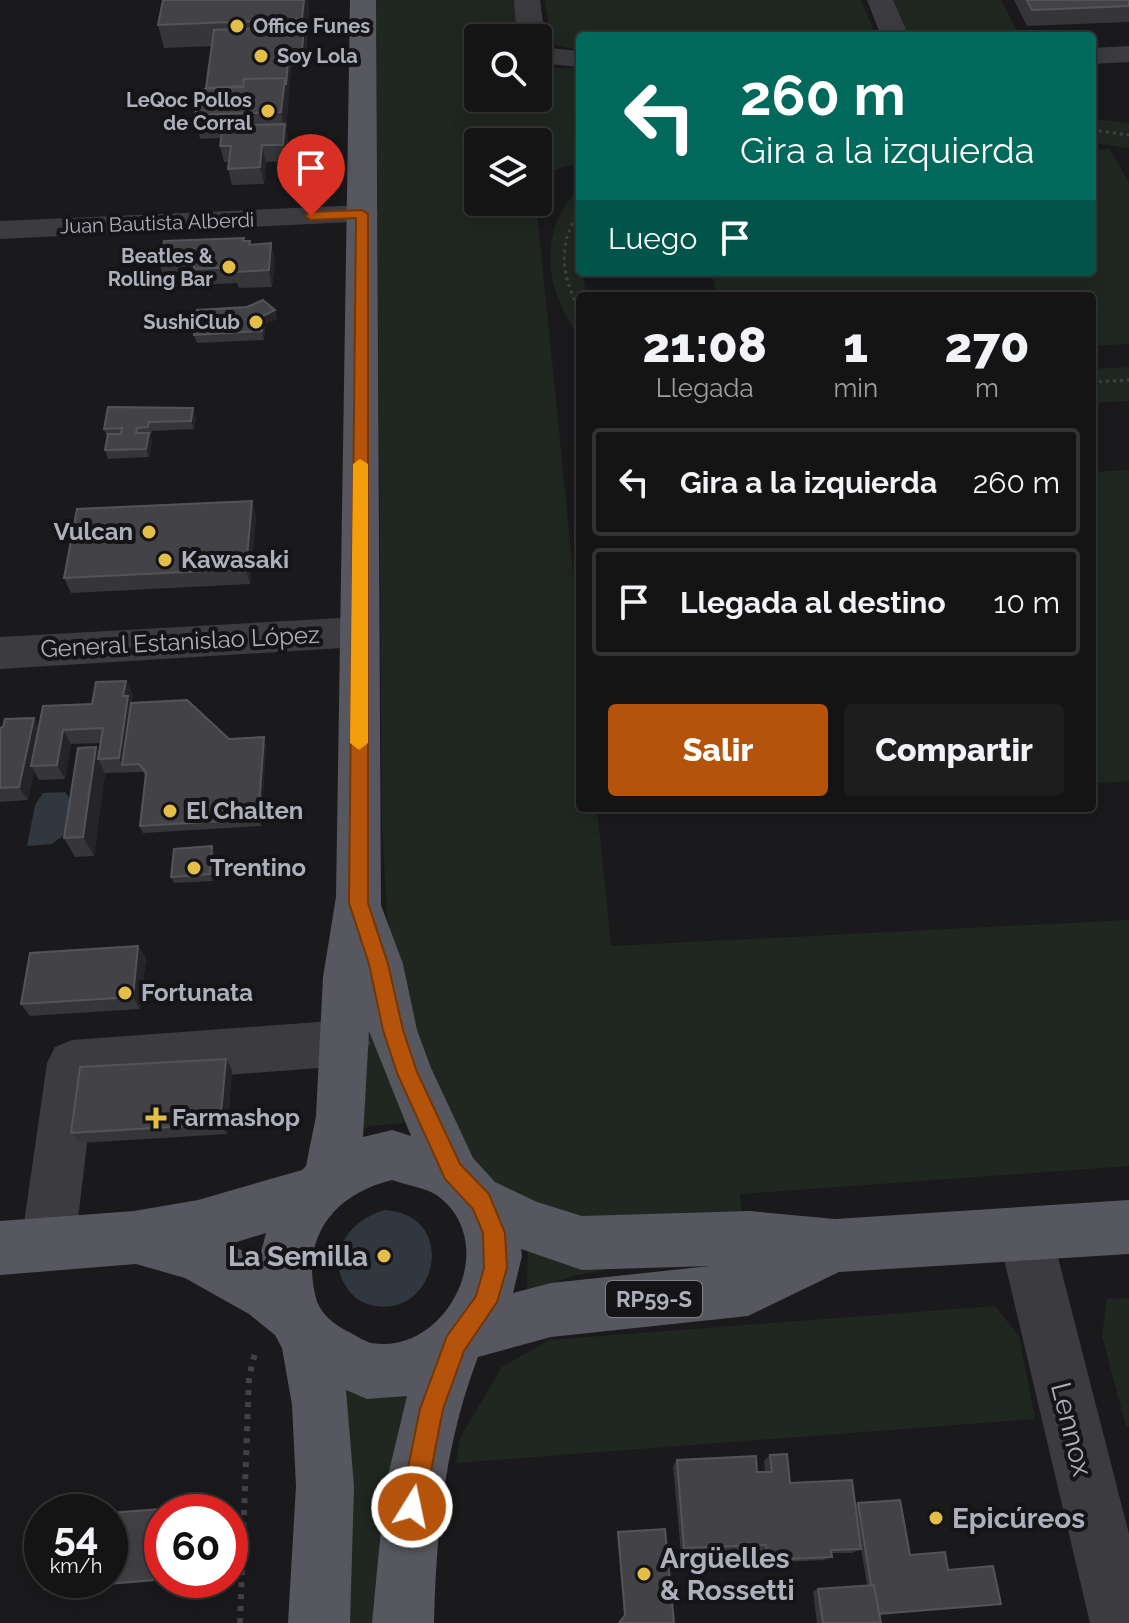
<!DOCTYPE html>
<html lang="es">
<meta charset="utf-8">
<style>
body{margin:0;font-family:Raleway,sans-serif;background:#1d1d1e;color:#f1f3f6;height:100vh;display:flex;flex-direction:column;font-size:30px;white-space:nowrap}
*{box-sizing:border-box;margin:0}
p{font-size:26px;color:#9d9ea0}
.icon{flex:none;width:44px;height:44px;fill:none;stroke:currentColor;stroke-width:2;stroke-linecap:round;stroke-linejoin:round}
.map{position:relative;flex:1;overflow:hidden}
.sheet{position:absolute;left:576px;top:292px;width:520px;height:520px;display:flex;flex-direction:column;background:#141415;border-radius:8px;box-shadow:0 4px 20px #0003,0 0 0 2px #333334}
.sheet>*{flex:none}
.hud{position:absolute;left:576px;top:32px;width:520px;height:244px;border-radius:8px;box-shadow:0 4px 20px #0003,0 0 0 2px #333334;background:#00695c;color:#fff;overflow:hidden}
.buttons{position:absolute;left:464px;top:24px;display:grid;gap:16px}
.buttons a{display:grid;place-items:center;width:88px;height:88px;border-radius:8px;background:#141415;box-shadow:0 4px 20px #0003,0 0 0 2px #333334;font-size:40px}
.speed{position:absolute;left:24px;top:1494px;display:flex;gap:16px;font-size:40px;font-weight:700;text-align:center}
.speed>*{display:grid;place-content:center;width:104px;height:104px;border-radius:50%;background:#141415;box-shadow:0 4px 20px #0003,0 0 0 2px #333334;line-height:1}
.speed small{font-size:20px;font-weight:400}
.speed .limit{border:12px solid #d22;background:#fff;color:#111}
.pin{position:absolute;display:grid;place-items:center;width:68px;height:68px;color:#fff;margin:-82px -34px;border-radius:50% 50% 50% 0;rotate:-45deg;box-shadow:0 0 8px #0007}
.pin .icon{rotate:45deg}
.me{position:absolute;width:88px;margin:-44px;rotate:10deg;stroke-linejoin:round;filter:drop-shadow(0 0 6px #0008)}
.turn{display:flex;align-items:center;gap:28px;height:168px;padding:0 32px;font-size:36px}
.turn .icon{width:104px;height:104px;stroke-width:2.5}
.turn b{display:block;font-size:56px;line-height:68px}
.then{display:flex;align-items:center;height:76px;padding:0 32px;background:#0003;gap:16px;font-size:30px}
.eta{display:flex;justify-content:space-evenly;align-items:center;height:136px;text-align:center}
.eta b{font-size:48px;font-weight:800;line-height:56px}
.cta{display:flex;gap:16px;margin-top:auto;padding:16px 32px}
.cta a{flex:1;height:92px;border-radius:8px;background:#b45309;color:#fff;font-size:32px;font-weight:800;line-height:92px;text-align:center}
.cta a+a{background:#1d1d1e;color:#f1f3f6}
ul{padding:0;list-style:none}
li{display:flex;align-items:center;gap:24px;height:108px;margin:0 16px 12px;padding:0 16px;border:4px solid #333334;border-radius:8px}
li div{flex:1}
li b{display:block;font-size:30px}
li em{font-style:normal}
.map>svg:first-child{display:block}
.green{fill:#202721}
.water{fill:#30373f}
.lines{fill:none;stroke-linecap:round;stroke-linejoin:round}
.path-far1{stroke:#414247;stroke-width:3;stroke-dasharray:3 4;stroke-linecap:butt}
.path{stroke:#414247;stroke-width:6;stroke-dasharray:5 7;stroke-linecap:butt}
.minor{fill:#3b3b40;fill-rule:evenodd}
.major{fill:#57585f;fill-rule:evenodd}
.wall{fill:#36363a}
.shaded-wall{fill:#252528}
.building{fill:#434347;stroke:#535459;stroke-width:2}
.route{fill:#b45309;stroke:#753606;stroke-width:2}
.slow{fill:#f59e0b}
.poi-dot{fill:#e5be48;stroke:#151517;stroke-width:3}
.labels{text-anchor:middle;stroke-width:8;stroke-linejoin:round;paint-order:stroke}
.far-poi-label{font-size:20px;font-weight:bold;fill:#adb0ba;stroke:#151517;text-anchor:end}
.far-street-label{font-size:20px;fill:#adb0ba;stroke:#151517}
.shield{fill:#151517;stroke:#7f8289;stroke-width:2}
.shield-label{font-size:22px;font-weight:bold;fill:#adb0ba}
.poi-label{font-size:24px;font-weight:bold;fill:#adb0ba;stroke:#151517;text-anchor:start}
.street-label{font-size:24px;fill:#adb0ba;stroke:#151517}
.near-poi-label{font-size:28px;font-weight:bold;fill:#adb0ba;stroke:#151517;text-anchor:start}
.near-street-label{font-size:28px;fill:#adb0ba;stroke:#151517}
</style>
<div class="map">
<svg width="1129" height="1623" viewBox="0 0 1129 1623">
<rect width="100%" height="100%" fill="#1a1a1c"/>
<path class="green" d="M376,0H516L520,38H478V98H538V68H580V162L538,175V142H478V202H536L580,640V808H597L611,946L1129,920V1166L740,1194L743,1234L588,1231L496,1186L451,1138L406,1020L387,915L382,827Z
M545,0H861L873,29L862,34L833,36H580V51L551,44Z
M893,0H1001L1020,36H909Z
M1092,119L1129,123V148L1092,143Z
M1110,149L1129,183V344L1092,346V296H717L711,272H1092V150Z
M580,188L578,257L587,296H580V337C545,292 536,230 580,188Z
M1129,367V401L1092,403V369Z
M1129,470V781L1092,784V472Z
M356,977L416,1122L369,1126L358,1131Z
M528,1238L574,1262L605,1270L573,1276L527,1292Z
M1129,1298V1426H1126L1102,1336L1107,1299Z
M995,1306L1019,1336L1035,1419L456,1463L460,1438L502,1367L549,1340Z
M332,1359L427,1362L403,1623H319Z"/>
<path class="water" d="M65,792L70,799L65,834L52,844L27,846L35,805L43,793Z
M385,1210C459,1215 437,1315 377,1306C365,1305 354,1299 347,1288C324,1254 351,1219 385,1210Z"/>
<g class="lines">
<path class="path-far1" d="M1092,130L1129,135
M580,211C557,244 561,276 580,310
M1092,382L1129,380"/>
<path class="path" d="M240,1623L249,1377L256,1349"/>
<path class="minor" d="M514,0H540L545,38L541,44H538V38H517Z
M867,0H893L909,36H881Z
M1129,46V62L1092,64V48Z
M538,47L580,51V67L538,63Z
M362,205L373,207L378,214L373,221L0,239V221Z
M359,617L373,621L379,632L373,643L359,647L0,669V637Z
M345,1020L362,1027L370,1043L362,1059L345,1066L94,1085L75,1244L67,1263L48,1271L29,1263L21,1244L47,1063L55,1047L72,1040Z
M1025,1207L1044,1215L1052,1234L1129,1534V1623H1090L998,1234L1006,1215Z"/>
<path class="major" d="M350,0H376L381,905L403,964L417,1030L431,1068L473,1158L495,1182L537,1202L582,1216L750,1211L835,1219L1129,1200V1254L839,1272L748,1316L551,1337L478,1357C445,1443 436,1532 434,1623H372L385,1488L407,1396L367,1399L346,1390L354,1486L350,1623H288L296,1486L292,1405L282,1348L275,1335L249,1314L185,1278L136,1264L0,1275V1221L134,1211L198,1200L302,1170L306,1166L316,1116L323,977L336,897ZM369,1031L411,1136L392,1130L363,1137ZM392,1180C406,1185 427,1188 438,1196C503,1245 446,1356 371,1343C364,1341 355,1335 349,1332C335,1325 320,1314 316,1298C300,1237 334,1194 392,1180ZM266,1233L259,1260L230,1244ZM521,1249L582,1270L710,1266L551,1283L513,1293L522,1256Z"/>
</g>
<path class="wall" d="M1014,0H1129V22L1027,26Z
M309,6L305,67H291L286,130L288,140L286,161L266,162L264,184L232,185L228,169L229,162H224L220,146L221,138L200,139L195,115L206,89L212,46L164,48L158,25Z
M244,238V241H250L251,245L275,260L272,287L239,288L237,283L198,285L197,280L165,282L160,265Z
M275,310L277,319L265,324L264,340L197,343L194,335Z
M196,416L194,429L152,431L151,435H150L152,441L149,457L108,459L105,450L107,437L104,429Z
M252,501L256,517L250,584L71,593L64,578Z
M126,681L133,695L131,703L229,739L266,745L261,826L143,833L140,826L146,776L143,772L105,773L94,856L75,857L64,838L99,754L101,743L71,744L65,779L39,780L34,771L28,800L0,802V728L39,727L92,704Z
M212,846L215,853L213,881L174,883L171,877Z
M138,946L146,958L140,1009L30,1016L21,1004Z
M226,1059L232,1070L227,1134L80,1143L71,1133Z
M770,1455L790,1483L855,1504L858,1503L881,1623H817L813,1591L818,1589L867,1585L861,1549L852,1553H832V1557L824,1560L761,1563L760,1549L681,1552L673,1466L677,1460L757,1472H765L764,1461Z
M159,1509L163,1511L158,1581L50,1590L44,1589Z"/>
<path class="shaded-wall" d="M304,0H308L309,6L306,43L302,19Z
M304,26L306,43L305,67L302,51Z
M289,51L291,67L286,130L288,140L286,161L283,145L284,129L281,112Z
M262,145L266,162L264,184L260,167Z
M271,243L275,260L272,287L269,270Z
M275,310L277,319L265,324L264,340L262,331L263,316Z
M193,408L196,416L194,429L191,421Z
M149,433L152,441L149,457L146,449Z
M252,501L256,517L250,584L246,569Z
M126,681L133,695L122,765L119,758L123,696Z
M34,718L42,733L31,766L34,771L28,800L19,787Z
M63,730L71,744L65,779L57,765Z
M264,737L266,745L261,826L258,819Z
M96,747L102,759H98L105,773L94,856L83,837Z
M212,846L215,853L213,881L210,874Z
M138,946L146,958L140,1009L133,997Z
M226,1059L232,1070L227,1134L220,1124Z
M159,1509L163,1511L158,1581L153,1580Z"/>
<path class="building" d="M163,0H304L302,19L158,25Z
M1027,0H1129V6L1032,10Z
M304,26L302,51H289L286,85L285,78L244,79L243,86L206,88L214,30Z
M285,78L281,112L195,115L198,89L243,87L244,79Z
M285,124L283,145H262L260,167L228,169L231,146H220L223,126Z
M244,238L243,241H250L249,245L271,243L269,270L235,272V267L194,269V264L160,265L164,241Z
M263,300L275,310L263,316L262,331L194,335L197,310L247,307Z
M108,407L193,408L191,421L149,422L148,427L137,428L136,433H149L146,449L105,450L108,434H121L122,428L104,429Z
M252,501L246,569L64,578L77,509Z
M126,681L123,696H128L119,758L98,759L103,728L63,730L57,765L31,766L43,706L92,704L96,682Z
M187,700L229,739L264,737L258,819L140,826L146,773L139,764L122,765L131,703Z
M34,718L19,787L0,788V728L3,727L5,719Z
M96,747L83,837L64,838L78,748Z
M212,846L210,874L171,877L174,849Z
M138,946L133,997L21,1004L30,953Z
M226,1059L220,1124L71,1133L80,1067Z
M787,1454L790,1483L852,1480L861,1549L831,1550L832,1557L767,1560L766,1545L684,1548L677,1460L756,1456L757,1472H772L770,1455Z
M900,1500L910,1555L945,1552L948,1570L993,1566L1001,1604L879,1614L874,1585H871L858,1503Z
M159,1509L153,1580L44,1589L45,1580H110V1513Z
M665,1529L674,1623H619L625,1615L618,1532Z
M874,1585L881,1623H823L818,1589Z"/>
<path class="route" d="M362,210L368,214V903L388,964L403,1030L417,1072L460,1164L489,1194L505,1233L507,1268L497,1302L464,1351L443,1409L424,1507L421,1515L412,1519L404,1515L400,1507L420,1409L447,1336L476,1296L484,1268L483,1233L473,1209L445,1179L397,1073L383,1030L369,964L349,903L356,218L311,220L305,216L311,212Z"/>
<path class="slow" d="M360,459L368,464V743L359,750L350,743L353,464Z"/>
<g class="poi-dot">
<circle cx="237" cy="26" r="8"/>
<circle cx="261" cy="56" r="8"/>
<circle cx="268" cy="111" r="8"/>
<circle cx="229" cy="267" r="8"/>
<circle cx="256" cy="322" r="8"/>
<circle cx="149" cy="532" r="8"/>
<circle cx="165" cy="560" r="8"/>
<circle cx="170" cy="811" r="8"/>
<circle cx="194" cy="868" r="8"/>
<circle cx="125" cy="993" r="8"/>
<path d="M152 1106h8v8h8v8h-8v8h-8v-8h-8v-8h8z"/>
<circle cx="384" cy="1256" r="8"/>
<circle cx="936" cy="1518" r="8"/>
<circle cx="644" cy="1574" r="8"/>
</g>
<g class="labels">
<g class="far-poi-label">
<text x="253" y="33" text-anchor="start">Office Funes</text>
<text x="277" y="63" text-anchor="start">Soy Lola</text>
<text x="252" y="107">LeQoc Pollos<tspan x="252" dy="23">de Corral</tspan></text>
<text x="213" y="263">Beatles &amp;<tspan x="213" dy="23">Rolling Bar</tspan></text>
<text x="240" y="329">SushiClub</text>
</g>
<g class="far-street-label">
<text transform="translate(157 223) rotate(-2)" y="7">Juan Bautista Alberdi</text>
</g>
<rect class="shield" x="606" y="1281" width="96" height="36" rx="6"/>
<g class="shield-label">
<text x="654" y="1307">RP59-S</text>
</g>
<g class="poi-label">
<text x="133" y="540" text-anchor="end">Vulcan</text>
<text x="181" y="568">Kawasaki</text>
<text x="186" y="819">El Chalten</text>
<text x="210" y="876">Trentino</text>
<text x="141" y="1001">Fortunata</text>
<text x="172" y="1126">Farmashop</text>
</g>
<g class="street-label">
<text transform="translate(180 642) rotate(-3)" y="8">General Estanislao López</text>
</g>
<g class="near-poi-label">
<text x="368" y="1266" text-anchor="end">La Semilla</text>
<text x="952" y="1528">Epicúreos</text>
<text x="660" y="1568">Argüelles<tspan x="660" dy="32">&amp; Rossetti</tspan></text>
</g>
<g class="near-street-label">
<text transform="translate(1072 1429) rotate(76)" y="10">Lennox</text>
</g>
</g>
</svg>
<div class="buttons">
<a><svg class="icon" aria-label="search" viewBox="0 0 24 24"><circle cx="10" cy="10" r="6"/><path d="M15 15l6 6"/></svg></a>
<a><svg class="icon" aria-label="layers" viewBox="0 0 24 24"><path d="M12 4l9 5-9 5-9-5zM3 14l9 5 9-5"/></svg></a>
</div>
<div class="speed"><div>54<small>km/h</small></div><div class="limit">60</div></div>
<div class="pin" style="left:311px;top:216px;background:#d93025"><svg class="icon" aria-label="arrive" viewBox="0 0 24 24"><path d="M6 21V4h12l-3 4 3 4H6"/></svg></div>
<svg class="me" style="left:412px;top:1507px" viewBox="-20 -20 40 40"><circle r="17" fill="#b45309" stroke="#fff" stroke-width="3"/><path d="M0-11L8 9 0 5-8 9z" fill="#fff"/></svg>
<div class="hud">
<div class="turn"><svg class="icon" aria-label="left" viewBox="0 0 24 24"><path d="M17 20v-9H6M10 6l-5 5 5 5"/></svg><div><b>260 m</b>Gira a la izquierda</div></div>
<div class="then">Luego<svg class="icon" aria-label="arrive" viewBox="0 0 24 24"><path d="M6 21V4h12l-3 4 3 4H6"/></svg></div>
</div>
<section class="sheet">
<div class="eta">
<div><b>21:08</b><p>Llegada</p></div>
<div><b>1</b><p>min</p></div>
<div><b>270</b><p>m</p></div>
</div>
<ul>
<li><svg class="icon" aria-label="left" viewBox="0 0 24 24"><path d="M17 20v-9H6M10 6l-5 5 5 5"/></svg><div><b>Gira a la izquierda</b></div><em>260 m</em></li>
<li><svg class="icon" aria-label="arrive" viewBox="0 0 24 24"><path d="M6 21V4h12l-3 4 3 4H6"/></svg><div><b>Llegada al destino</b></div><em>10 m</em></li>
</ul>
<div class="cta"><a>Salir</a><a>Compartir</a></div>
</section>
</div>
